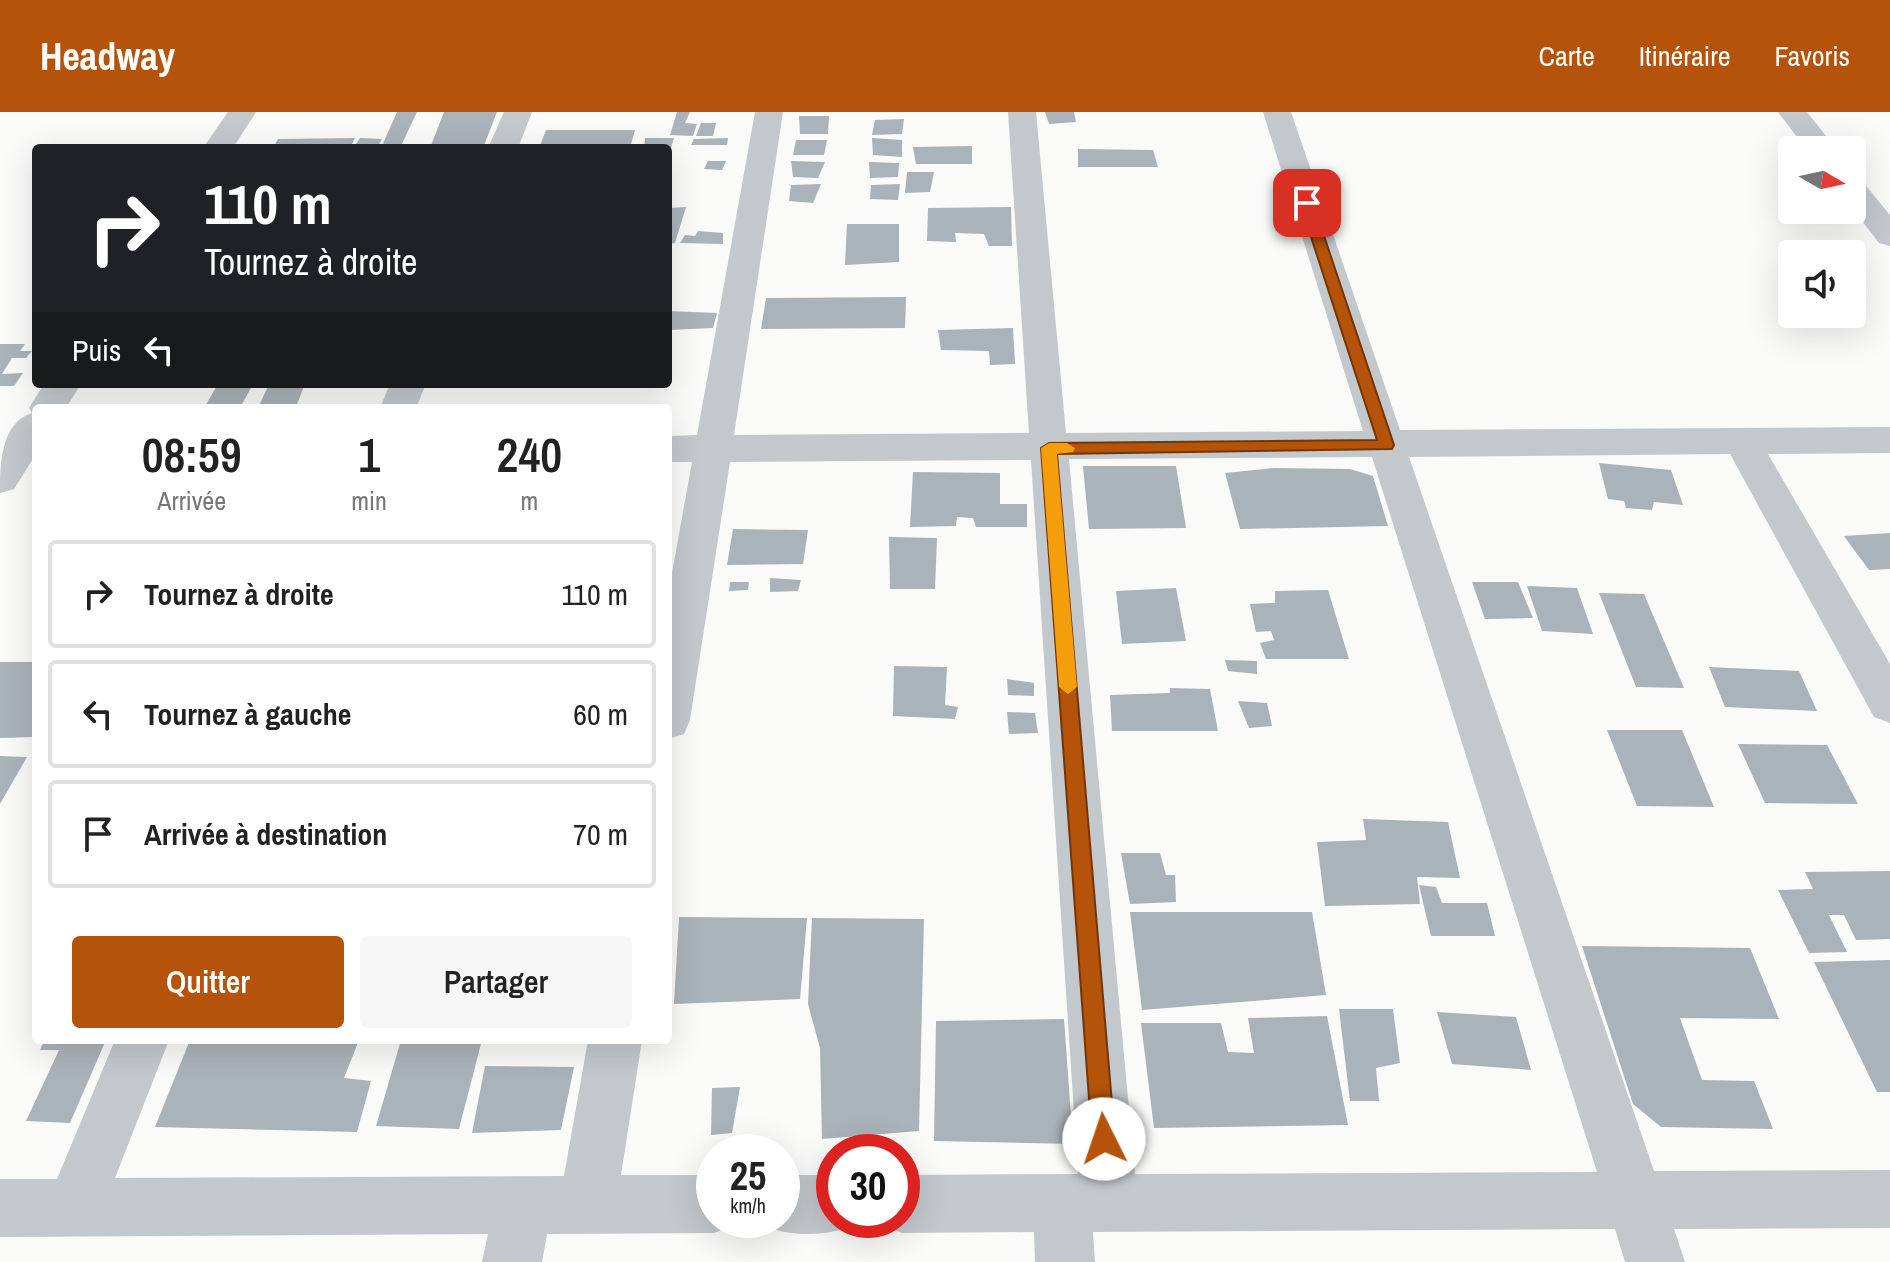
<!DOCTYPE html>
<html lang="fr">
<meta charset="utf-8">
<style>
body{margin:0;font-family:"Archivo Narrow",sans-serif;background:#f6f6f6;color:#222;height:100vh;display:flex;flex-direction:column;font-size:30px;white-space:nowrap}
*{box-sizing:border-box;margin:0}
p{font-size:26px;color:#767676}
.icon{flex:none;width:44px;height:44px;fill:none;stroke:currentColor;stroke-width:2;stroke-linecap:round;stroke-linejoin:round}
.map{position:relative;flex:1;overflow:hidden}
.sheet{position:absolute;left:32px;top:292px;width:640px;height:640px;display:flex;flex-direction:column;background:#fff;border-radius:8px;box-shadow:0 8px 32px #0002}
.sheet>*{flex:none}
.top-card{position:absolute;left:32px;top:32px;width:640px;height:244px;border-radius:8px;box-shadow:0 8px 32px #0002;background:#202124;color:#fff;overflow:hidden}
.needle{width:52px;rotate:99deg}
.fabs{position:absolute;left:1778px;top:24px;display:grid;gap:16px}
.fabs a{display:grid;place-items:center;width:88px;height:88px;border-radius:8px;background:#fff;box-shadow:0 8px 32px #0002;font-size:40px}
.speed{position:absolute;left:696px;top:1022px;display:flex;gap:16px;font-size:40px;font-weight:700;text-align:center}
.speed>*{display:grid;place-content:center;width:104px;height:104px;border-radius:50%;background:#fff;box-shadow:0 8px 32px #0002;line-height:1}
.speed small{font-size:20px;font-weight:400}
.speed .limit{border:12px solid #d22;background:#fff;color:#111}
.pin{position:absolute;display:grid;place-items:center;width:68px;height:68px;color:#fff;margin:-34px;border-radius:16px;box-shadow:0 4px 12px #0006}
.me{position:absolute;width:88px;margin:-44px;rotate:356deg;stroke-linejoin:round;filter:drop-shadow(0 0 6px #0008)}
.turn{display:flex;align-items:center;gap:28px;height:168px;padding:0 40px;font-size:36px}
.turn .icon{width:104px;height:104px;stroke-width:2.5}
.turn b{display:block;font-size:56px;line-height:68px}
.then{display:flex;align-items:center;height:76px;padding:0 40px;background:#0003;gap:16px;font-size:30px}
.eta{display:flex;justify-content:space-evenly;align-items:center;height:136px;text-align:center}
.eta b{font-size:48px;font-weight:600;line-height:56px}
.cta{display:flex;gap:16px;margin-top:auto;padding:16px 40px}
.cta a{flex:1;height:92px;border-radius:8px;background:#b45309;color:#fff;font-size:32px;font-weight:600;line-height:92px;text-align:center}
.cta a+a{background:#f6f6f6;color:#222}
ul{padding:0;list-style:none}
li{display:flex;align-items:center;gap:24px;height:108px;margin:0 16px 12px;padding:0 24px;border:4px solid #e0e0e0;border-radius:8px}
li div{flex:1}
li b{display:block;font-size:30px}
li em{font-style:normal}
header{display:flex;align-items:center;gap:48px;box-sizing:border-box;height:112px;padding:0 40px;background:#b45309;color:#fff}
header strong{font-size:38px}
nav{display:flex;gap:44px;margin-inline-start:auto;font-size:28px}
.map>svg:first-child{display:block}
.building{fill:#aab3b9}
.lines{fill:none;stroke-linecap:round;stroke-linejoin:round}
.minor{fill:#c3c8cc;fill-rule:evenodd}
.route{fill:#b45309;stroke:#753606;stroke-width:2}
.slow{fill:#f59e0b}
</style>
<header>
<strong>Headway</strong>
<nav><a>Carte</a><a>Itinéraire</a><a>Favoris</a></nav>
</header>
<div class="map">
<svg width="1890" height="1150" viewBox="0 0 1890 1150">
<rect width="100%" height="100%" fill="#fafaf8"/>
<path class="building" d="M397,0H417L400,36H381Z
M444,0H497L483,36H430Z
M677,0H690L685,11L697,12L693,24L670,23Z
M1045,0H1074L1076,10L1049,12Z
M799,4H829L828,22H800Z
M904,7L902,22L872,23L875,8Z
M701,11H716L713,24H696Z
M546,18H635L630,36H539Z
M355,26L351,34L273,36L278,27Z
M360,26L382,27L377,36H353Z
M645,26H674L669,42L668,36H644Z
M728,26L727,33H691L694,27Z
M872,26L902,28V45L873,43Z
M796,28H827L824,43H793Z
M972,34V52H916L913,35Z
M1078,37L1153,38L1158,55H1078Z
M708,49H726L722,58L704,57Z
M791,49L825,50L818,66L793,65Z
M869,50L899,51L898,65L870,66Z
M907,60H934L930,80L905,81Z
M821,72L813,91L789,89L791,73Z
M900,72L898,88L870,87L871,73Z
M686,95L675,131L668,132V96Z
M1011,95L1012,134H989L984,122L955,121L956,130L927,129L928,96Z
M847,112H899V150L845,153Z
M698,119L723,121V132L680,131L685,123L695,124Z
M906,185L905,216L761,217L766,186Z
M668,199L717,201L713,216L668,218Z
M1013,216L1015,252L990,253L989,239L941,238L938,218Z
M0,232H25L20,239H32L26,246H12L2,262L23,261L14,274H0Z
M218,272H253L240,296H204Z
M269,272H305L297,292H314L313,296H258Z
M1599,351L1671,358L1683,393L1654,390L1652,398L1626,396L1624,389L1608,387Z
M1083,354H1176L1186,416L1089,417Z
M1274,356L1350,357L1373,364L1388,414L1240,417L1225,361Z
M913,360L1000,361V392H1027V415H976L973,406L957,405L956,414L910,415Z
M733,417L808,418L803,452L727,453Z
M1890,421V457L1869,458L1844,424Z
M889,425L937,426L935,477H890Z
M770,466L801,468L798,479L770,480Z
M730,470H749L748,478L729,479Z
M1472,470H1518L1533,506L1485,507Z
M1527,474L1577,476L1593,522L1542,519Z
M1176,476L1186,529L1122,532L1116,479Z
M1328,478L1349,547H1266L1260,531L1274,528L1271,519L1256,520L1250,492L1275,491V479Z
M1599,481L1644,482L1684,576L1636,575Z
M1225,548L1257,549V562L1228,559Z
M0,550H36V625L0,626Z
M894,554L947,555L945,593L958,595L955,607L893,604Z
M1709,555L1799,559L1817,599L1725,595Z
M1007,567L1034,571V584L1008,583Z
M1170,576L1210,577L1218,619H1112L1110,583L1170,581Z
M1238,589L1267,591L1272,614L1249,616Z
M1007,600L1035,601L1038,621L1009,622Z
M1607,618H1682L1714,695L1637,694Z
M1738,632L1827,633L1858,692L1765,691Z
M0,644L27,645L0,692Z
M1363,707L1448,710L1460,766L1417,765L1420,792L1325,794L1317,730L1366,728Z
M1121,741H1160L1166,763H1175L1176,790L1130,792Z
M1890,759V827L1856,828L1844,803H1829L1847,840L1809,841L1778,778L1813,777L1805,760Z
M1419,773L1436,775L1442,791H1487L1495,824H1431Z
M1130,800H1312L1326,883L1142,898Z
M679,805L807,806L800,887L674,892Z
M812,806L924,807L919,1019L822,1027L820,936L808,892Z
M1582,834L1750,836L1779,907L1680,906L1702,968L1754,969L1773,1017L1661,1015L1633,992Z
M1890,848V980H1877L1814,850Z
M1339,897H1393L1400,951L1376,956L1379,989H1350Z
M1437,900L1516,905L1531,958L1452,952Z
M1327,904L1348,1013L1154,1016L1141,911H1221L1228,940L1254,941L1248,906Z
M1064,907L1073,1032L934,1029L936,909Z
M44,928H106L70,1011L26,1009L59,938H40Z
M190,928H359L344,966L371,969L357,1020L155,1015Z
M401,928H482L459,1017L376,1014Z
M485,954L574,955L561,1018L472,1021Z
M740,975L732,1021L711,1023L712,976Z"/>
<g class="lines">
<path class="minor" d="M228,0H256L233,36H203Z
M504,0H532L518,36H488Z
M755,0H783L734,323L1029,321L1008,0H1036L1066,321L1363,319L1263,0H1291L1400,318L1890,315V341L1768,342L1890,552V611L1874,605L1730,342L1409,345L1654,1059L1890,1058V1116L1674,1117L1685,1150H1625L1615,1117L1093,1120L1095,1150H1035L1034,1120L902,1121L881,1113L880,1108H902V1063L1078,1062L1031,348L730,350L690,608L684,622L668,627V483L692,350H668V324L697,323ZM1372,345L1597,1060L1135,1062L1069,347Z
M1778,0H1807L1837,38H1807Z
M1852,67L1863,70L1890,103V134L1879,131L1852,96Z
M44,272H81L66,296H36V342L14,377L0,381C0,354 0,311 32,301L29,296Z
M390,272H426L416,296H380Z
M115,928H169L115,1066L564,1064L588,928H642L621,1063H714V1108H736L735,1113L714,1121L547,1122L542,1150H482L488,1122L0,1125V1067H57Z
M782,1063H834V1108H856L855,1113C825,1125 791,1125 761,1113L760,1108H782Z"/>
</g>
<path class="route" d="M1307,87L1313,91L1394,333L1392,337L1057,342L1115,1027L1112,1036L1104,1039L1096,1036L1092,1027L1041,336L1049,331L1377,328L1300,91Z"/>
<path class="slow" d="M1049,331H1067L1075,336L1073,340L1057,342L1077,575L1068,582L1059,575L1041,336Z"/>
</svg>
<div class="fabs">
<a><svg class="needle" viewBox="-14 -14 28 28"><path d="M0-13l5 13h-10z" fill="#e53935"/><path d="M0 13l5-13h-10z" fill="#767676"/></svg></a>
<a><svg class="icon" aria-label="sound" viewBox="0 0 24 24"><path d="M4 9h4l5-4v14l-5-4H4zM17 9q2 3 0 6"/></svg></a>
</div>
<div class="speed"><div>25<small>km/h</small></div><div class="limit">30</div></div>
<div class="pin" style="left:1307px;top:91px;background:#d93025"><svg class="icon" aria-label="arrive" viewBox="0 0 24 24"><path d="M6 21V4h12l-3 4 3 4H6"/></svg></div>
<svg class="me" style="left:1104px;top:1027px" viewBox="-20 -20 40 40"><circle r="19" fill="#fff"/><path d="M0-13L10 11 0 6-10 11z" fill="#b45309"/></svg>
<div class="top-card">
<div class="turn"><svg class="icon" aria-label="right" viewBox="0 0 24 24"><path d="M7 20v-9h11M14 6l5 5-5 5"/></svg><div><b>110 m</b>Tournez à droite</div></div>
<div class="then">Puis<svg class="icon" aria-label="left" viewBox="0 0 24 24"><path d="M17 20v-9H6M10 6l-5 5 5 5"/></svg></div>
</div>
<section class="sheet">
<div class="eta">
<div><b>08:59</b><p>Arrivée</p></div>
<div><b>1</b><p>min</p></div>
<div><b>240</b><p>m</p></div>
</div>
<ul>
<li><svg class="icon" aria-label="right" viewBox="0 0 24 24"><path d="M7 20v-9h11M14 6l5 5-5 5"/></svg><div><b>Tournez à droite</b></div><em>110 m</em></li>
<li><svg class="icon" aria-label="left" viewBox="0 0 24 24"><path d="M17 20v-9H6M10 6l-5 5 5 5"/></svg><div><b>Tournez à gauche</b></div><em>60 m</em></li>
<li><svg class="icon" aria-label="arrive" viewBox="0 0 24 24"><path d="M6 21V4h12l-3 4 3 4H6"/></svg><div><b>Arrivée à destination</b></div><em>70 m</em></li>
</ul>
<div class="cta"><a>Quitter</a><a>Partager</a></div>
</section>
</div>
